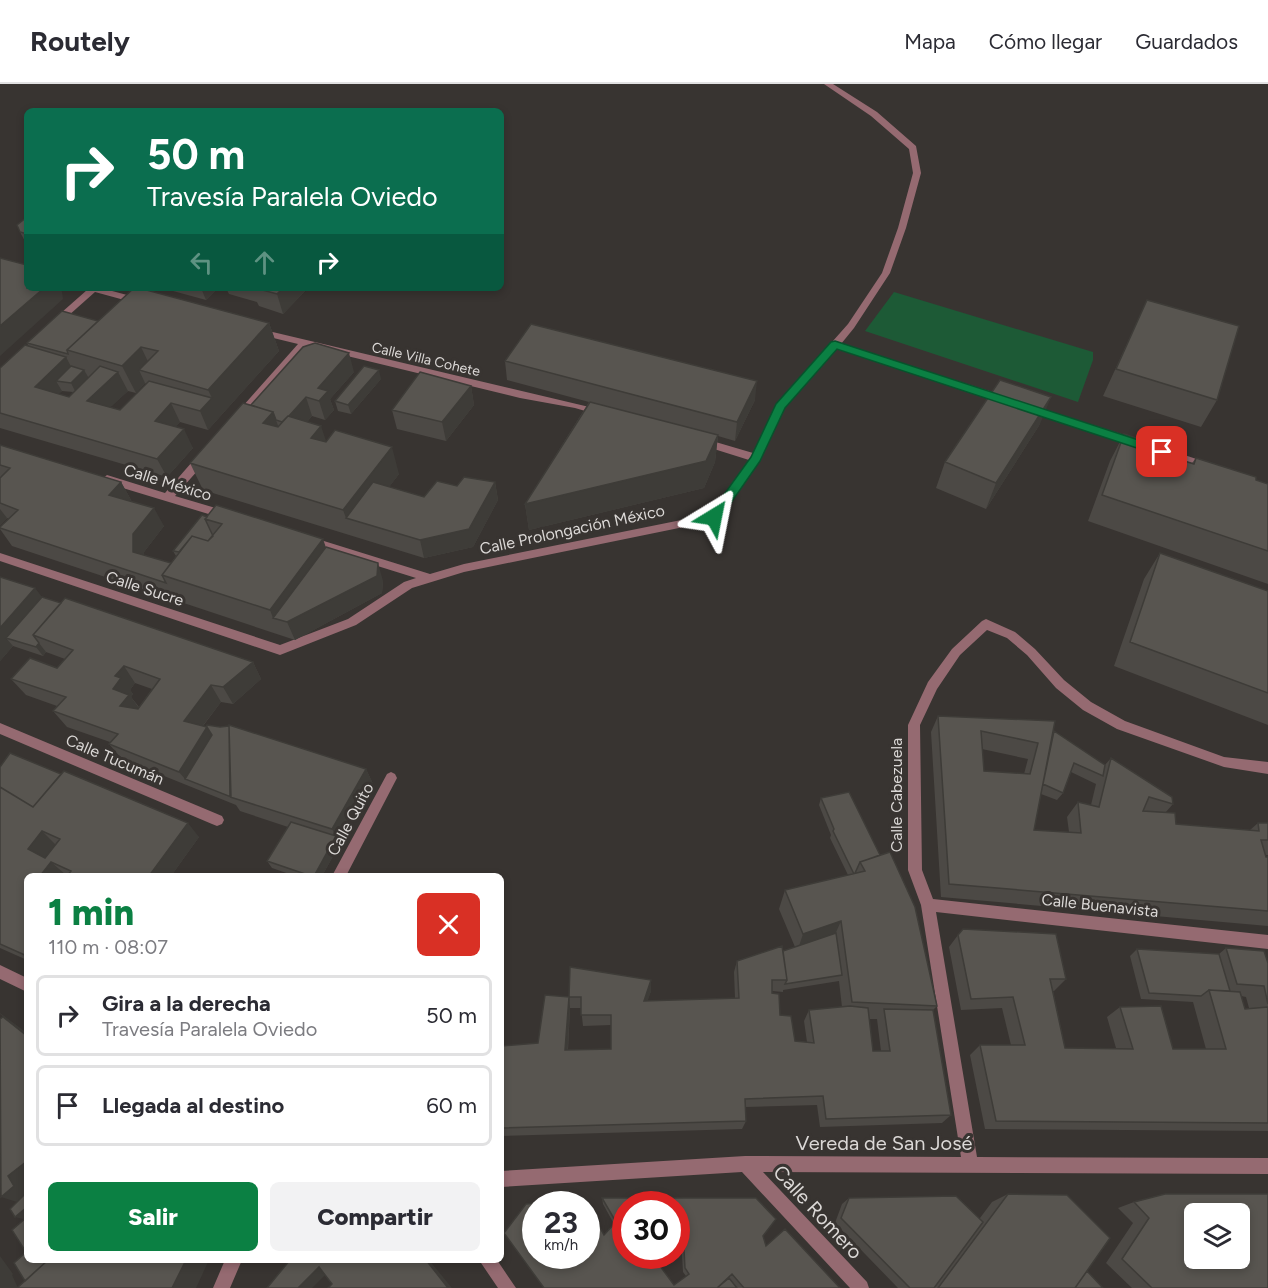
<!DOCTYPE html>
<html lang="es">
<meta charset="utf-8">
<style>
body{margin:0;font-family:Figtree,sans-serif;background:#f2f2f3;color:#2b2b33;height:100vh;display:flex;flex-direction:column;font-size:22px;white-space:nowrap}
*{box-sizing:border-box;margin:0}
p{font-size:20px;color:#7c7c81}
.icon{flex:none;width:33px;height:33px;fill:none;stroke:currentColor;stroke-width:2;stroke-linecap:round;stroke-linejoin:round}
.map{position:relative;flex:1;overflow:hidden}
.panel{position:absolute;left:24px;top:789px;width:480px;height:390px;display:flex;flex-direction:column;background:#fff;border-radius:9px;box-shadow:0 3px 9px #0003}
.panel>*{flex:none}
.hud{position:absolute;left:24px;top:24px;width:480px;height:183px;border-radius:9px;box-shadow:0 3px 9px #0003;background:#0b6e4f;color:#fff;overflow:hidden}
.controls{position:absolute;left:1184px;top:1119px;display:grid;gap:12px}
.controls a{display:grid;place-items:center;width:66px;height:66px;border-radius:9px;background:#fff;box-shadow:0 3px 9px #0003;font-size:30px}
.speed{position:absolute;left:522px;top:1107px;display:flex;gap:12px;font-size:30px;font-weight:700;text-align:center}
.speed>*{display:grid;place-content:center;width:78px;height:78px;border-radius:50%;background:#fff;box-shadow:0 3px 9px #0003;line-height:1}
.speed small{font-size:15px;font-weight:400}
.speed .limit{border:9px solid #d22;background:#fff;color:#111}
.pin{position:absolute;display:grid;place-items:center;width:51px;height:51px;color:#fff;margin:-26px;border-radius:12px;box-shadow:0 3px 9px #0006}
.me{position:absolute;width:66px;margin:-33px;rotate:35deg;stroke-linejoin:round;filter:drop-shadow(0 0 4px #0008)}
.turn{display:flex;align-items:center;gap:21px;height:126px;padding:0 24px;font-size:27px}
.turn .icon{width:78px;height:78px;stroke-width:2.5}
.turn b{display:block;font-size:42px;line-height:51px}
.lanes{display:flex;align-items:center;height:57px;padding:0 24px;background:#0003;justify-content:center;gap:30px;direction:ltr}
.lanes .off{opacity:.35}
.round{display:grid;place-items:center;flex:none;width:63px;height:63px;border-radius:9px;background:#f2f2f3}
.overview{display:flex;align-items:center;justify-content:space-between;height:102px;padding:0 24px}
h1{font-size:36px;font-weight:800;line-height:45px;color:#0b8043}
.action{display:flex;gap:12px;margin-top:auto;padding:12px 24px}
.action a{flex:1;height:69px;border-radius:9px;background:#0b8043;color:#fff;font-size:24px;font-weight:800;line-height:69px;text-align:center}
.action a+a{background:#f2f2f3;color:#2b2b33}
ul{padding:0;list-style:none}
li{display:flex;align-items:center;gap:18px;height:81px;margin:0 12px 9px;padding:0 12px;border:3px solid #e1e1e2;border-radius:9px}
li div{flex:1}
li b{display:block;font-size:22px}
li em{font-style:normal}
header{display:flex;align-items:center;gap:36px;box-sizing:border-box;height:84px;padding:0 30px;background:#fff;border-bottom:2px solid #e1e1e2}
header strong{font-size:28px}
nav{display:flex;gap:33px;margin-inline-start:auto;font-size:21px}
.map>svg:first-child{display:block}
.green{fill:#1d5a36}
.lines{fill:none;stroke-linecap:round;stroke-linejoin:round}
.minor{fill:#956a71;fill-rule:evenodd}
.wall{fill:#4c4945;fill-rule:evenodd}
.shaded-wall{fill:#3e3c38}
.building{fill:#585550;stroke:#3e3c38;stroke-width:1.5;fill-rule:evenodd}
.route{fill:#0b8043;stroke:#07532c;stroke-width:1.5}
.labels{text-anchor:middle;stroke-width:6;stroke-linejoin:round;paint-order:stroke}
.far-street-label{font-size:14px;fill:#dbd8d6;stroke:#383431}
.street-label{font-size:16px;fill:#dbd8d6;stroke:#383431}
.near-street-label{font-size:20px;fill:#dbd8d6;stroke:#383431}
</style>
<header>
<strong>Routely</strong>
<nav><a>Mapa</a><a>Cómo llegar</a><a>Guardados</a></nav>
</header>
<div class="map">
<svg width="1268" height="1204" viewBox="0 0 1268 1204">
<rect width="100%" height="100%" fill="#383431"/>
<path class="green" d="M894,208L1093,268V276L1078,318L865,247Z"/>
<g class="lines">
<path class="minor" d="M824,0H833L877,28L916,62L921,89L906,144L890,189L854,244L841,260L1008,313V317H1002L836,265L784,324L760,377L718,436L464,488L412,504L356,541L280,571L0,477V469L280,561L348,535L404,498L416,494L307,460L306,457L307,454L311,453L430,490L464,480L711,430L749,376L698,360V356L702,354L753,369L777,320L848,240L882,189L898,144L913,89L909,65L871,32Z
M86,204H101L142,215L144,217L139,220L95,208L59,240H53V236L87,206Z
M260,245L602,326L604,328L599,331L575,324L520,314L306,262L243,335L239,336L234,333L235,331L298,260L257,250L255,248Z
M1030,321L1140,356L1141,359L1136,363L1027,326V322Z
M1164,364L1211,380L1212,383L1207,387L1160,371L1159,368Z
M203,369L207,370V376L175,412L229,428L230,431L229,434L225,435L103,398L102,395L107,391L165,409L199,370Z
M986,535L1015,548L1035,565L1064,596L1091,618L1125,637L1224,673L1268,678V690L1224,683L1117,645L1083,626L1056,604L1027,571L1007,554L987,546L960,571L937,605L920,641L922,786L933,815L1268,851V865L936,828L977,1073L1268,1074V1090L763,1088L867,1198L869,1204H850L742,1088L501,1103V1087L745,1072L961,1073L921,821L908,786V641L928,598L952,565L982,537Z
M0,639L222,732L224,736L222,740L217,742L212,740L0,650Z
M391,688L395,690L397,694L346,792H332L387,690Z
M0,881L27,894V908L0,895Z
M225,1176H242L230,1204H213Z
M479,1176H497L516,1204H498Z"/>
</g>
<path class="wall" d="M27,133V161L20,148Z
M162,204H218L206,216Z
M226,204H308L283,230L259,222L257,218L229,210Z
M1147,216L1217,316L1201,343L1103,312Z
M98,237L269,239L279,267L208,346L180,338L175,343L193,364L167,393L0,344V284L29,263L27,259ZM145,299L146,300L120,326L110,323L128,307L136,309ZM62,307L73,308L69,313L58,310Z
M505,277L755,316L735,357L718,352L715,378L704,404L529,446L525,420L589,318L507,296Z
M354,288L330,315L334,326L325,336L312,332L307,338L326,358L399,390L389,403L424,413L457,402L495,398L498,416L473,463L424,474L203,406L190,379L251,321Z
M381,295L351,330L338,327L335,317Z
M471,302L474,321L446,357L397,345L392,326Z
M1040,340L986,425L936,404L945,378Z
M1124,350L1178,375L1192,379L1196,374L1268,400V500L1088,437L1110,377Z
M0,361L121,398L131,416L130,417L164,442L144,468V471L171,479L176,472L173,467L202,431L326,463L383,497L382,509L295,556L12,462L0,445V443L9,435L7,434L0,441Z
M1160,469L1268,507V641L1114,582L1144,495Z
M0,493L42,513L253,578L261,595L233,620L221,618L203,642L220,643H235L366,685L373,700L322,792H295L272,784L267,777L288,743L240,727L236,721L122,675L109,660L110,658L67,643L53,627L57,622L26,611L11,595L57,584L65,575L46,568L43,572L13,562L0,577ZM135,599L152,605L139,623L131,613L133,610L130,606Z
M938,632L1054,647L1105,681L1111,674L1173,720L1165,729L1176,740L1250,746L1258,739H1268V771H1265L1266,773H1268V842L941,813L931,648ZM982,665L1028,675L1024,690L984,687ZM1071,688L1096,700L1091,721L1078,718L1067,733L1069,748L1034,746L1041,710L1057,716L1063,709Z
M0,683L199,753L171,792H27V876L0,864Z
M849,708L937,922L933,926L951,1031L942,1039L820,1043L817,1021L745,1023L746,1037L742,1045L501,1052V962L538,959L569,913L651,896V907L647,917L735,914L734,888L737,877L783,867L795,863L779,825L785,806L848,791L830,754L831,751L819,721L821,714ZM839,897L842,923L809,926L804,937L807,958L795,957L780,931L772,907L783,908V906ZM570,924H581L583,942L611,941V965L568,966ZM869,935H877L881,967H873Z
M958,851L1066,895L1054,907H1053L1065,964H1116L1107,933L1120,923L1173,965H1206L1193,918L1141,915L1130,872L1137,865L1219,870L1226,864L1268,879V1047L985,1045L970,971L980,961H1011L1002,924L961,926L949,863ZM1241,912L1246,913L1249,924L1245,925Z
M1008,1110L1103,1204H898L835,1139L842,1120L849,1114L980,1134L992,1118Z
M584,1114L604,1151L614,1140L603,1120L602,1114H756L776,1135L763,1152L766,1162L785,1145L840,1204H737L731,1197L737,1204H544L504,1149L526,1120ZM536,1120H586V1172H536ZM626,1120H676V1171L682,1170L683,1188L686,1192L674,1201L661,1183L669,1172H673H626Z
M1134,1118L1268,1204H1132L1106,1179L1133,1139L1118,1124Z"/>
<path class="shaded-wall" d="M44,204H60L62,208L63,215L0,272V242Z
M201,204H218L206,216Z
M283,204H308L283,230L277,210Z
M269,239L279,267L208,346L200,327L212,314L208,306Z
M141,263L154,290L139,286L145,299L136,309L122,282Z
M349,269L354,288L330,315L334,326L325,336L319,317L318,304Z
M66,273L76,292L56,297L62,307L46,322L35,303Z
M84,286L90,296L76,309L71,299Z
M379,286L381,295L351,330L348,321Z
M118,288L128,307L97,336L87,317Z
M757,297L755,316L735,357L737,338Z
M471,302L474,321L446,357L442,338Z
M306,313L312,332L291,357L284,339Z
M1051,313L1040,340L986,425L996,399Z
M171,319L180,338L164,356L155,337Z
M273,328L283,355L263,339Z
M321,342L330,369L311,354Z
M184,345L193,364L167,393L157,375Z
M718,351L715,378L704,404L529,446L525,420Z
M392,363L399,390L362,439L346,434L343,426Z
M121,398L131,416L120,430L109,411Z
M495,398L498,416L473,463L424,474L420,456Z
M154,424L164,442L144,468V486L133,468V450Z
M0,425L7,434L0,441Z
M323,455L332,481L378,479L383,497L382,509L295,556L287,538L273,534L270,526Z
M35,504L49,522L6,554L13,562L0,577V544Z
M39,559L46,568L43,572L36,563Z
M253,578L261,595L233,620L223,603Z
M124,582L135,599L130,606L133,610L131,613L141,627L120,622L113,605L115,592Z
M211,601L221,618L194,653L184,637Z
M207,643L217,659L185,695L179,688Z
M366,685L373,700L322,792H314L336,752L332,745Z
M188,739L199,753L171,792H149Z
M42,747L57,762L43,779L28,765Z
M51,778L66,791V792H40Z
M841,837L833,855L797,868L803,850Z
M651,896V907L644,928V917Z
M569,913L570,924L567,976L565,966Z
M0,929L27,949V952L0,930Z
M27,1077V1113L20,1119L1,1113L8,1092Z
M27,1123V1136L15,1133Z
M0,1172L13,1190L12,1191L18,1204H0Z
M667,1172H669L659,1185L660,1182Z
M186,1176H209L196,1204H172Z
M426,1176H429L452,1204H448Z
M319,1183L329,1187L312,1204H298Z"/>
<path class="building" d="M27,133V150L20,148L17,141Z
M0,174L27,181V204H44L0,242Z
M134,204H139L269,239L208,306L139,286L158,267L141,263L122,282L67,266Z
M255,204H283L277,210Z
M1147,216L1239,242L1217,316L1116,285Z
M62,227L98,237L67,266L68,270L27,259Z
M531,240L757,297L737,338L505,277Z
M315,259L349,269L318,304L328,307L319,317L306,313L289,332H288L282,338L276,336L273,328L251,321L303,263Z
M25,261L66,273L35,303L69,313L100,282L118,288L87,317L120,326L149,297L212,314L200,327L171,319L155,337L184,345L157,375L0,329V284Z
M71,282L84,286L71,299L56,297Z
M364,282L379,286L348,321L335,317Z
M420,288L471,302L442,338L392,326Z
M1000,296L1051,313L996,399L945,378Z
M590,318L718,351L706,377L525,420Z
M243,319L273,328L263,339L278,343L288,332L321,342L311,354L326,358L335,346L392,363L343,426L190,379Z
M1124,350L1180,369L1178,375L1194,380L1196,374L1256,393V396L1268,400V467L1102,411Z
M0,361L121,398L109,411L154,424L133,450V468L171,479L162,491L166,499L0,444V443L18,426L0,419V394L10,384L0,381Z
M464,393L495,398L469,445L420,456L346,434L373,398L424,413L437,397L457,402Z
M216,421L323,455L270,526L162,491L192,452L208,457L222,440L205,435Z
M202,431L207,433L205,435L213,452L208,457L192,452L179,468L173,467Z
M326,463L378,479L377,492L287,538L273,534Z
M1160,469L1268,507V609L1130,558Z
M0,493L35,504L0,544Z
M42,513L61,519L33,551L39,559L36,563L6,554Z
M65,514L253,578L223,603L211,601L184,637L207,643L179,688L109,660L118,650L53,627L66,613L11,595L30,574L57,584L73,566L33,551ZM124,582L160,595L138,625L120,622L129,611L113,605L121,594L115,592Z
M938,632L1055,637L1034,746L1081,749L1078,718L1099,723L1111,674L1172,713L1173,720L1149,713L1143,727L1175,729L1176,740L1259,747L1258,739H1268V756H1261L1266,773H1268V827L949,800ZM981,647L1038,659L1030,690L984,687Z
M207,641L220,643L229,642L231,713L185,695L212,651L207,643L206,645Z
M229,641L366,685L332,745L230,713Z
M1054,647L1105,681L1103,692L1074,679L1063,709L1043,700Z
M10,669L61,690L33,723L0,703V683Z
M64,687L188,739L149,792H67L71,787L51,778L40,792H27V872L0,860V703L33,723ZM42,747L60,755L45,774L28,765Z
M849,708L880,771L860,778L855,789L854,790L833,747L834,745L821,714Z
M291,738L336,752L314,792H311L267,777Z
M890,768L915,823L937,922L852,918L841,837L803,850L785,806L865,787L860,778Z
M963,845L1056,850L1066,895H1050L1065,964L1133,965L1120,923L1161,922L1173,965H1226L1209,906L1240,908L1245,925L1268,923V1039L996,1037L980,961H1025L1013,913L971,915L958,851Z
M836,849L842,891L785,900L787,896L783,867Z
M782,862L787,896H772V909L779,910L780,931L791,932L795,957L814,959L809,926L850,922L868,924L873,967H890L884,925L933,926L951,1031L826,1035L823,1012L745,1015L746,1037L501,1044V962L538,959L545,911L569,913L570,883L651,896L644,917L739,914L737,877ZM569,913H581V931H611V965L565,966Z
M1226,864L1264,867L1268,879V920L1264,902L1237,900Z
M1137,865L1219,870L1230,907L1209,906L1201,912L1149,909Z
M3,933L27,952V1077L8,1092L14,1102L1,1113L0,935Z
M27,1108V1123L15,1133L10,1125Z
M1008,1110L1067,1111L1110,1154L1075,1204H938Z
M1165,1110H1268V1204H1152L1122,1175L1149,1134L1134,1118ZM1194,1130H1239V1174H1194Z
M956,1112L983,1138L934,1204H910L841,1134L849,1114Z
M584,1114L604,1151L616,1138L602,1114H756L776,1135L763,1152L766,1162L785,1145L840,1204H744L732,1190L717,1204H544L504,1149L526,1120ZM536,1120H586V1172H536ZM626,1120H676V1167L684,1166L685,1184L689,1190L674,1201L660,1182L667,1172H626Z
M27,1133V1176H47V1177L25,1197L14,1179L26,1168L12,1146Z
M48,1176H186L172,1204H17Z
M290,1176H426L448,1204H328L332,1200L319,1183L298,1204H267Z
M1087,1187L1103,1204H1075Z
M729,1194L737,1204H717Z"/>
<path class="route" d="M835,257L1166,365L1168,368L1166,371H1158L837,265L785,324L760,377L719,436H710V430L751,373L776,320L831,258Z"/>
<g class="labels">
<g class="far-street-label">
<text transform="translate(426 275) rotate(13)" y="5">Calle Villa Cohete</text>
</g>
<g class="street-label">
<text transform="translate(168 398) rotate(17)" y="6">Calle México</text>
<text transform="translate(572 445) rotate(-12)" y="6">Calle Prolongación México</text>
<text transform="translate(145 504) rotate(18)" y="6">Calle Sucre</text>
<text transform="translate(115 675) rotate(23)" y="6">Calle Tucumán</text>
<text transform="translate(896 711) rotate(-90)" y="6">Calle Cabezuela</text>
<text transform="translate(350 735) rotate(-62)" y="6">Calle Quito</text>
<text transform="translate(1100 821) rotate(6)" y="6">Calle Buenavista</text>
</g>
<g class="near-street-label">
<text x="884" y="1066">Vereda de San José</text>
<text transform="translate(818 1128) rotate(47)" y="7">Calle Romero</text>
</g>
</g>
</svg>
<div class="controls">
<a><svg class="icon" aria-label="layers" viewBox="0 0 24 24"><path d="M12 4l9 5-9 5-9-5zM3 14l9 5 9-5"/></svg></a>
</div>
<div class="speed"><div>23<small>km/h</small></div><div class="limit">30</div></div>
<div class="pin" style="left:1162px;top:368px;background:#d93025"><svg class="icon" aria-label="arrive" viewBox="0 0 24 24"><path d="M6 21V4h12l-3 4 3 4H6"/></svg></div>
<svg class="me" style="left:714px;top:433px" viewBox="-20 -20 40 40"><path d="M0-17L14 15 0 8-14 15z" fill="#0b8043" stroke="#fff" stroke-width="4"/></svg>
<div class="hud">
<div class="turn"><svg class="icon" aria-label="right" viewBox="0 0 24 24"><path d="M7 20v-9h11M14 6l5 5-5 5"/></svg><div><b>50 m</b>Travesía Paralela Oviedo</div></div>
<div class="lanes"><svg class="icon off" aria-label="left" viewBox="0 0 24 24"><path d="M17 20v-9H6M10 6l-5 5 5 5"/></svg><svg class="icon off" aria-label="ahead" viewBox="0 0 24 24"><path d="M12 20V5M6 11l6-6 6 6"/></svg><svg class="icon" aria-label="right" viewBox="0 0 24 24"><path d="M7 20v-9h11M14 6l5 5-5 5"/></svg></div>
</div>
<section class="panel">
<div class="overview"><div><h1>1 min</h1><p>110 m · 08:07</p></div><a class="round" style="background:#d93025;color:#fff"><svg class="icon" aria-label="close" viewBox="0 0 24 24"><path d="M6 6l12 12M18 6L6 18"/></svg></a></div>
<ul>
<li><svg class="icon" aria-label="right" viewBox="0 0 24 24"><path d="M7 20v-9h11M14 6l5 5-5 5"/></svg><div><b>Gira a la derecha</b><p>Travesía Paralela Oviedo</p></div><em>50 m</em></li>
<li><svg class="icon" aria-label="arrive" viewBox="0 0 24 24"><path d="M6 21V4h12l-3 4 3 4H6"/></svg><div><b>Llegada al destino</b></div><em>60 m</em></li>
</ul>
<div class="action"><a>Salir</a><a>Compartir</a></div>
</section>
</div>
